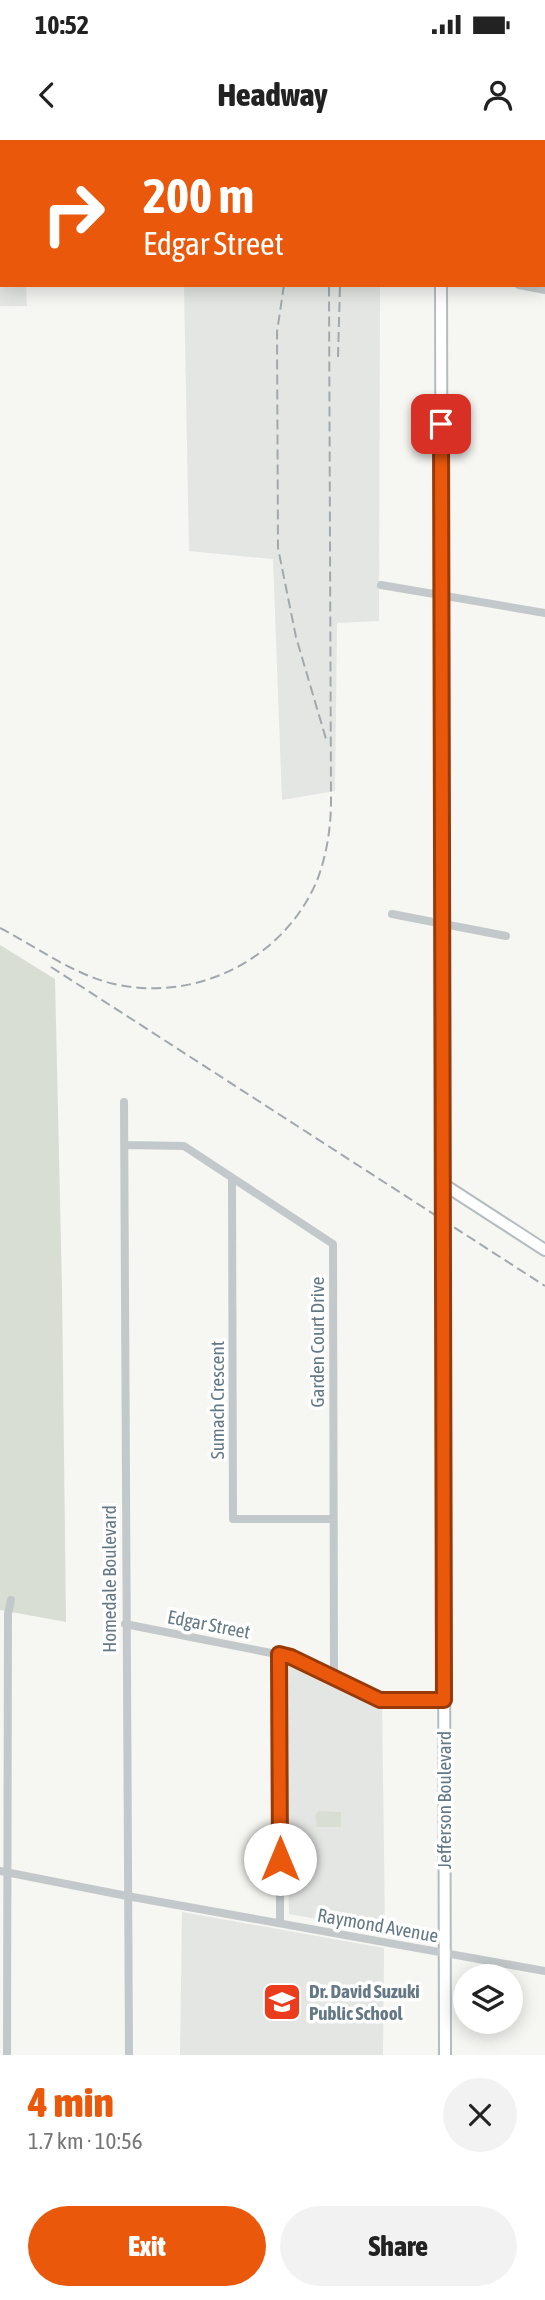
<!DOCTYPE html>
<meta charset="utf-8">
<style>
body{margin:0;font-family:"Asap Condensed",sans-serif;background:#f2f2f2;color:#222;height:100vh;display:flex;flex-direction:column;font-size:26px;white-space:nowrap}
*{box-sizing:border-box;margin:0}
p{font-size:23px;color:#767676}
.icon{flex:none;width:38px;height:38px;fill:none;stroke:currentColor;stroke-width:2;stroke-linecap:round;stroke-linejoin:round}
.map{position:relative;height:1915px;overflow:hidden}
.side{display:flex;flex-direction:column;background:#fff;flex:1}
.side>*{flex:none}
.top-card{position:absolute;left:0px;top:0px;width:546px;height:147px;box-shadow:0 4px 18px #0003;background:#ea580c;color:#fff;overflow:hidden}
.buttons{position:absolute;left:453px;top:1824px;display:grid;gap:14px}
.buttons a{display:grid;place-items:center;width:70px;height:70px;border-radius:50%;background:#fff;box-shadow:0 4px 18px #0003;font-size:35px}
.pin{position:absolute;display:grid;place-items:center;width:60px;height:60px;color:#fff;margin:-30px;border-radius:14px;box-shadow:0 4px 10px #0006}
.me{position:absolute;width:77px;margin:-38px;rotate:0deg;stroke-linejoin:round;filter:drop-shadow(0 0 5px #0008)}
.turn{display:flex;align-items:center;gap:24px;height:147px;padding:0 28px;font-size:32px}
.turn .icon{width:91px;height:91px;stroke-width:2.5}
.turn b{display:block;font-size:49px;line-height:60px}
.round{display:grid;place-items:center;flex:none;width:74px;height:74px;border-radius:37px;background:#f2f2f2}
.headline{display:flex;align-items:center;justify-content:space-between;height:119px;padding:0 28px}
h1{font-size:42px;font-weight:800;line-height:52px;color:#ea580c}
.action{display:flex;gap:14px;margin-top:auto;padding:14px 28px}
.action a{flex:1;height:80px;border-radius:42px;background:#ea580c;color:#fff;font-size:28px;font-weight:800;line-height:80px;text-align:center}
.action a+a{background:#f2f2f2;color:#222}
.status{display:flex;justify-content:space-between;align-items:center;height:49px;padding:0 35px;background:#fff;direction:ltr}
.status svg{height:19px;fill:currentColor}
header{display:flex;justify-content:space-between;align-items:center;height:91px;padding:0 28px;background:#fff;font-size:32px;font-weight:800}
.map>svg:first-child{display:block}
.built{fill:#e4e6e4}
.green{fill:#d8ded3}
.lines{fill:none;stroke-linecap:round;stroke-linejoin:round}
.secondary-casing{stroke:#b5bcbf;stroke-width:14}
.street{stroke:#c3c8ca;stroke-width:8}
.secondary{stroke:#fff;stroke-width:10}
.rail{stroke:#a1a9ae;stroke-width:2;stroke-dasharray:10 5;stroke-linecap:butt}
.route-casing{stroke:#983908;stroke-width:18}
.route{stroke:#ea580c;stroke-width:12}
.labels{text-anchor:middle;stroke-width:7;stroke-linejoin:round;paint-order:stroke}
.street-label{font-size:19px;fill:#647985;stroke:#fff}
.poi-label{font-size:19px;font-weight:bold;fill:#647985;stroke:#fff;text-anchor:start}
</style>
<div class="status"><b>10:52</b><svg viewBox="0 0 49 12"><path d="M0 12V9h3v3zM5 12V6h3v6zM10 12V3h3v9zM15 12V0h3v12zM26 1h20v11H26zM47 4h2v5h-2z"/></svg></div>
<header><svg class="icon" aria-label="back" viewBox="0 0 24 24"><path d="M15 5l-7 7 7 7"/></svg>Headway<svg class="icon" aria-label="person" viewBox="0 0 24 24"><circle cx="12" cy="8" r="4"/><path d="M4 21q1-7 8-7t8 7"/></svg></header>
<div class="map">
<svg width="545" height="1915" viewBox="0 0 545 1915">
<rect width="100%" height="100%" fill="#f6f6f3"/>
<path class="built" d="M0,0H26V2H2V145H26L27,166H0Z
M182,0H381V2H182Z
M184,145H380L379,481L337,483L335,651L282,660L273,419L189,411Z
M285,1516L382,1559L385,1791L289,1774Z
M182,1772L384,1808L383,1915H180Z"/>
<path class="green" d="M0,805L55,839L62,1148L66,1482L0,1470Z
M319,1671L341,1672V1687H317L315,1675Z"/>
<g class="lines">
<g class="secondary-casing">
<path id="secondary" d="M437,0L438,2
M445,2V0
M441,145L445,1915
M443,1044L545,1110"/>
</g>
<path class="street" d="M519,145L545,150
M381,445L545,473
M392,774L506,796
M124,962L129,1915
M125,1005L184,1006L333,1104L334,1538
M232,1040L233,1379H333
M125,1484L291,1517L380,1560H444
M280,1515V1783
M0,1731L127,1756L545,1831
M7,1915L8,1474L11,1460"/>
<use href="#secondary" class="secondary"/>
<path class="rail" d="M325,2V0
M284,145L277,192L278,408L296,497L326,599
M338,217L340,145
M0,788C37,807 72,834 114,844C197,863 286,818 318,738C327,713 331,687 331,660L329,145
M51,827L545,1146"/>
</g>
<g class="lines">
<g class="route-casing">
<path id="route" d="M280,1719L279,1514L291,1517L380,1560H444L441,284"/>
</g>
<use href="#route" class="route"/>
</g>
<defs>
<g id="school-square" transform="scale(2.0125)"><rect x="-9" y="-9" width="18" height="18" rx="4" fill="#eb3d1e" stroke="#fff"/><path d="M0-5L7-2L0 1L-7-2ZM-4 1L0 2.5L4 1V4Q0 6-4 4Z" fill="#fff"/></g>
</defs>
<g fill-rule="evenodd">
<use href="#school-square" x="282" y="1862"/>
</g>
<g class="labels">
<g class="street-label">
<text transform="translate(317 1202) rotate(-90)" y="7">Garden Court Drive</text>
<text transform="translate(217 1260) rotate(-90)" y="7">Sumach Crescent</text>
<text transform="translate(109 1439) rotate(-90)" y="7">Homedale Boulevard</text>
<text transform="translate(209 1484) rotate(11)" y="7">Edgar Street</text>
<text transform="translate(444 1660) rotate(-90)" y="7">Jefferson Boulevard</text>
<text transform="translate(378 1785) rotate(10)" y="7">Raymond Avenue</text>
</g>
<g class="poi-label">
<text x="309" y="1858">Dr. David Suzuki<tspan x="309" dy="22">Public School</tspan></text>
</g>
</g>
</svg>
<div class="buttons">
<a><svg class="icon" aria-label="layers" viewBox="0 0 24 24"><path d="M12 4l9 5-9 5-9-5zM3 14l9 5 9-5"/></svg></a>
</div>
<div class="pin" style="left:441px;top:284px;background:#d93025"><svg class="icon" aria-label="arrive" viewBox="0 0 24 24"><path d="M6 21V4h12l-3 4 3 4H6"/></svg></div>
<svg class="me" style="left:280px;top:1719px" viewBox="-20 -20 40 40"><circle r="19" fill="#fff"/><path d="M0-13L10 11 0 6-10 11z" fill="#ea580c"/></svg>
<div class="top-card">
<div class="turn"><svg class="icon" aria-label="right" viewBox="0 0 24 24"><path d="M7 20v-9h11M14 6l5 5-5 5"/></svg><div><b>200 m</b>Edgar Street</div></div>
</div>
</div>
<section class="side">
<div class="headline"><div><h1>4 min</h1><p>1.7 km · 10:56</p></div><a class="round"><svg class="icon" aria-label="close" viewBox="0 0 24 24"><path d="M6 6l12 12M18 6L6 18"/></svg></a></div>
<div class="action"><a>Exit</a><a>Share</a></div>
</section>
